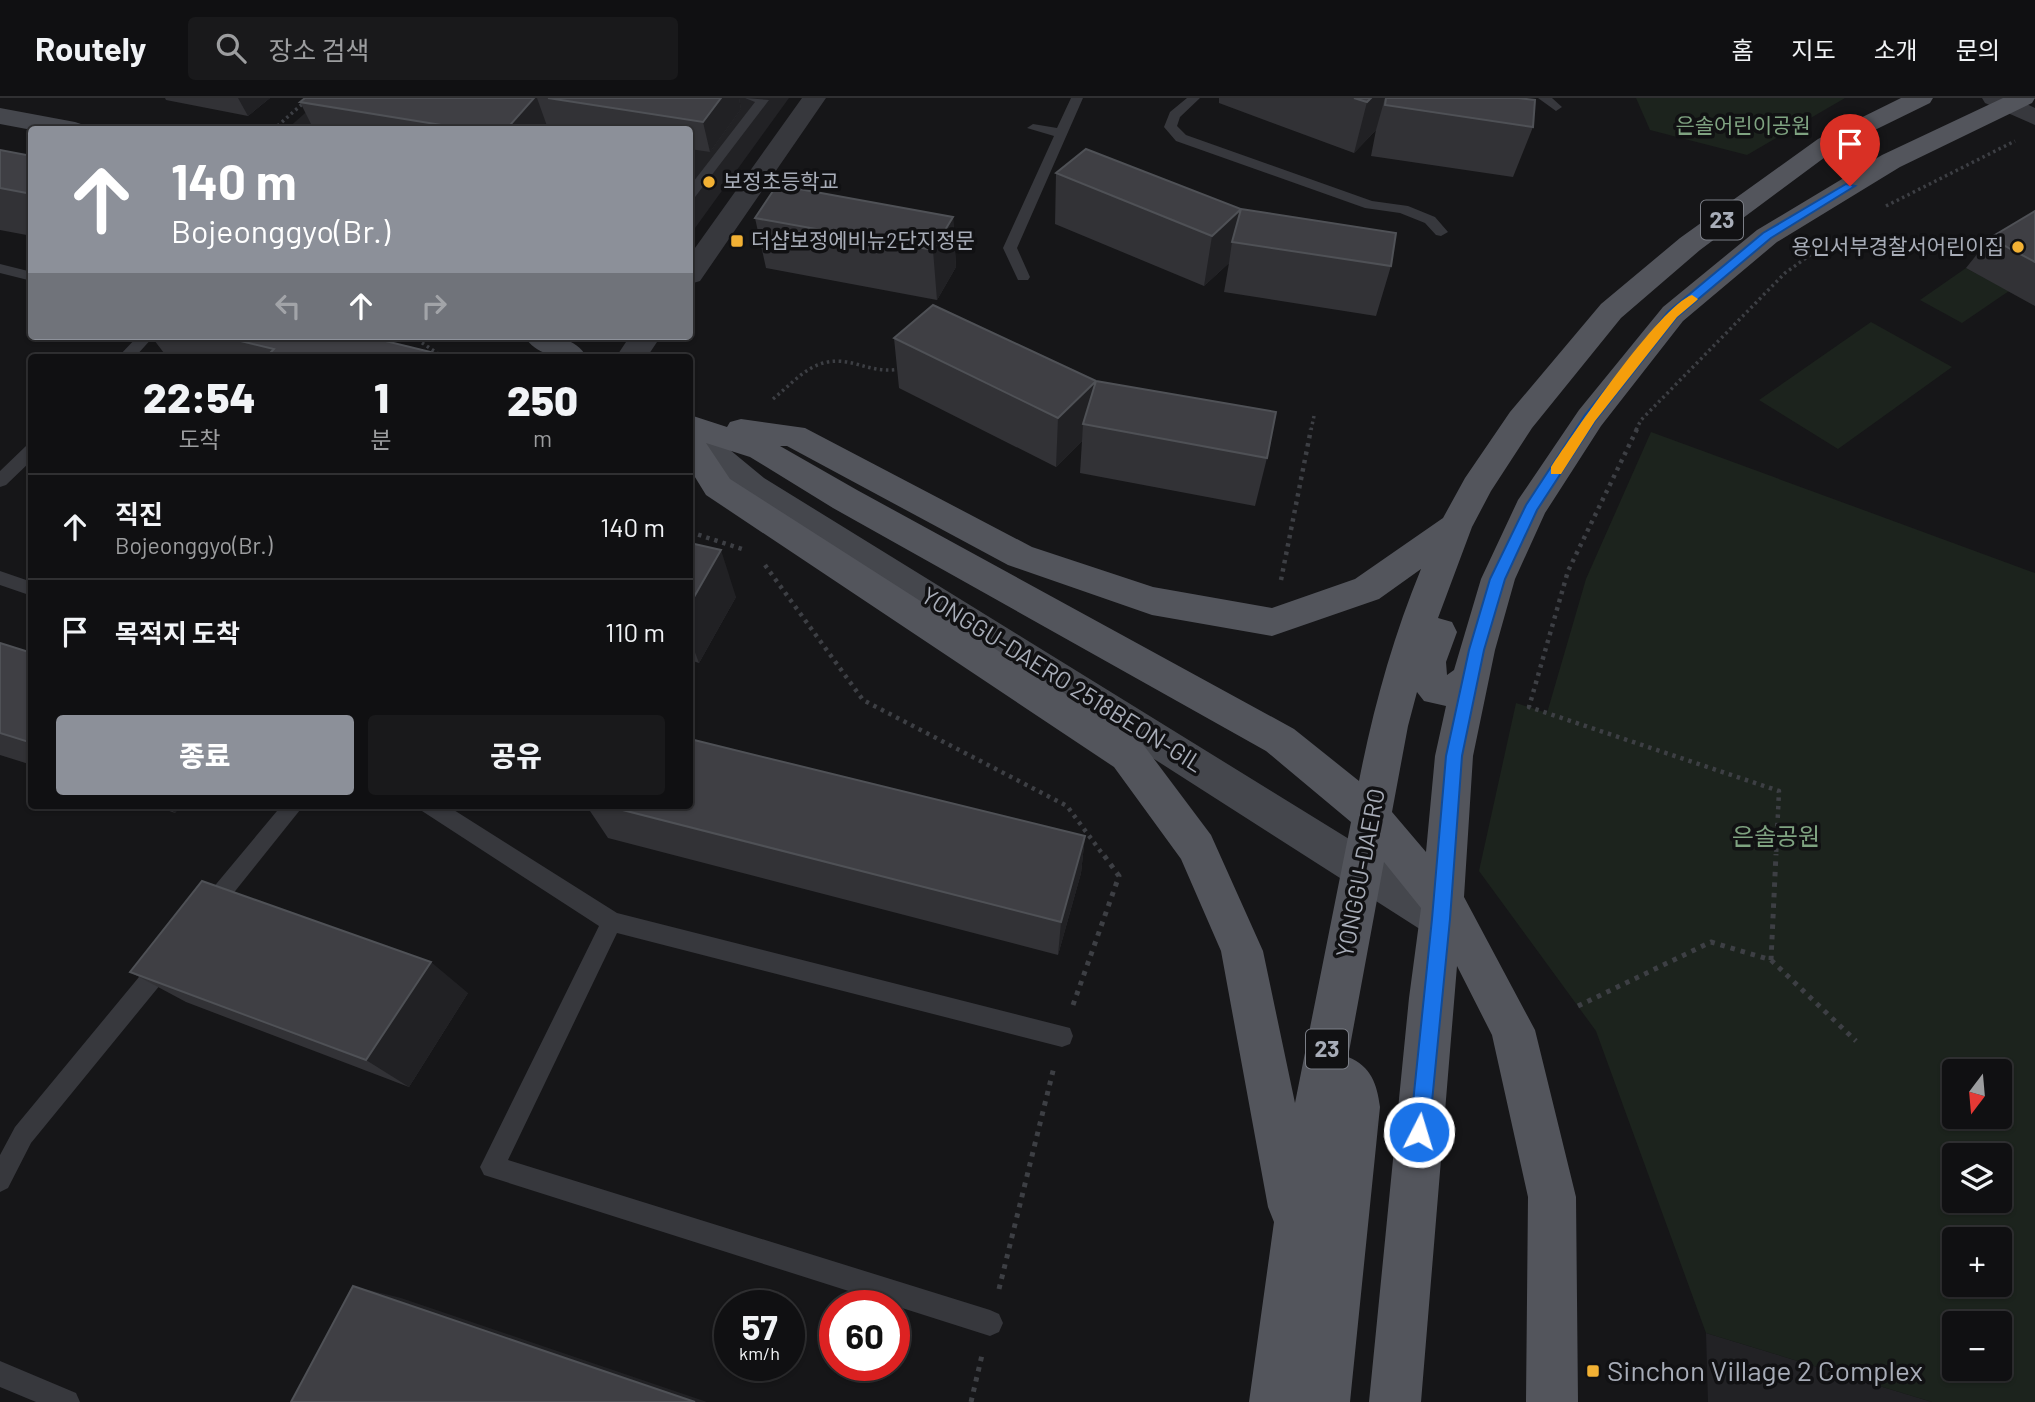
<!DOCTYPE html>
<html lang="ko">
<meta charset="utf-8">
<style>
body{margin:0;font-family:Barlow,"Noto Sans KR",sans-serif;background:#19191b;color:#f1f3f6;height:100vh;display:flex;flex-direction:column;font-size:26px;white-space:nowrap}
*{box-sizing:border-box;margin:0}
p{font-size:23px;color:#9c9d9f}
.icon{flex:none;width:38px;height:38px;fill:none;stroke:currentColor;stroke-width:2;stroke-linecap:round;stroke-linejoin:round}
.map{position:relative;flex:1;overflow:hidden}
.sheet{position:absolute;left:28px;top:256px;width:665px;height:455px;display:flex;flex-direction:column;background:#101012;border-radius:7px;box-shadow:0 2px 5px #0004,0 0 0 2px #303032}
.sheet>*{flex:none}
.guide{position:absolute;left:28px;top:28px;width:665px;height:214px;border-radius:7px;box-shadow:0 2px 5px #0004,0 0 0 2px #303032;background:#8c9099;color:#fff;overflow:hidden}
.needle{width:46px;rotate:196deg}
.tools{position:absolute;left:1942px;top:961px;display:grid;gap:14px}
.tools a{display:grid;place-items:center;width:70px;height:70px;border-radius:7px;background:#101012;box-shadow:0 2px 5px #0004,0 0 0 2px #303032;font-size:35px}
.speed{position:absolute;left:714px;top:1192px;display:flex;gap:14px;font-size:35px;font-weight:700;text-align:center}
.speed>*{display:grid;place-content:center;width:91px;height:91px;border-radius:50%;background:#101012;box-shadow:0 2px 5px #0004,0 0 0 2px #303032;line-height:1}
.speed small{font-size:18px;font-weight:400}
.speed .limit{border:10px solid #d22;background:#fff;color:#111}
.pin{position:absolute;display:grid;place-items:center;width:60px;height:60px;color:#fff;margin:-72px -30px;border-radius:50% 50% 50% 0;rotate:-45deg;box-shadow:0 0 7px #0007}
.pin .icon{rotate:45deg}
.me{position:absolute;width:77px;margin:-38px;rotate:5deg;stroke-linejoin:round;filter:drop-shadow(0 0 5px #0008)}
.turn{display:flex;align-items:center;gap:24px;height:147px;padding:0 28px;font-size:32px}
.turn .icon{width:91px;height:91px;stroke-width:2.5}
.turn b{display:block;font-size:49px;line-height:60px}
.lanes{display:flex;align-items:center;height:66px;padding:0 28px;background:#0003;justify-content:center;gap:35px;direction:ltr}
.lanes .off{opacity:.35}
.eta{display:flex;justify-content:space-evenly;align-items:center;height:119px;text-align:center}
.eta b{font-size:42px;font-weight:800;line-height:49px}
.cta{display:flex;gap:14px;margin-top:auto;padding:14px 28px}
.cta a{flex:1;height:80px;border-radius:7px;background:#8c9099;color:#fff;font-size:28px;font-weight:800;line-height:80px;text-align:center}
.cta a+a{background:#19191b;color:#f1f3f6}
ul{padding:0;list-style:none}
li{display:flex;align-items:center;gap:21px;height:105px;padding:0 28px;border-top:2px solid #303032}
li div{flex:1}
li b{display:block;font-size:26px}
li em{font-style:normal}
header{display:flex;align-items:center;gap:42px;box-sizing:border-box;height:98px;padding:0 35px;background:#101012;border-bottom:2px solid #303032}
header strong{font-size:33px}
nav{display:flex;gap:38px;margin-inline-start:auto;font-size:24px}
.search{width:490px;height:63px;background:#19191b;display:flex;align-items:center;gap:18px;box-sizing:border-box;padding:0 24px;border-radius:7px;color:#9c9d9f;font-size:26px}
.map>svg:first-child{display:block}
.built{fill:#222225}
.green{fill:#1c231d;fill-rule:evenodd}
.lines{fill:none;stroke-linecap:round;stroke-linejoin:round}
.path-far2{stroke:#3d3f44;stroke-width:3.5;stroke-dasharray:2.5 3.5;stroke-linecap:butt}
.path-far1{stroke:#3d3f44;stroke-width:4.5;stroke-dasharray:3.5 5;stroke-linecap:butt}
.path{stroke:#3d3f44;stroke-width:5;stroke-dasharray:4.5 6;stroke-linecap:butt}
.lane{fill:#37383d;fill-rule:evenodd}
.street{fill:#37383d;fill-rule:evenodd}
.secondary{fill:#45474d;fill-rule:evenodd}
.primary{fill:#53555c;fill-rule:evenodd}
.wall{fill:#323236}
.shaded-wall{fill:#212124}
.building{fill:#3f3f44;stroke:#4f5156;stroke-width:2}
.route{fill:#1a73e8;stroke:#114b97;stroke-width:2}
.slow{fill:#f59e0b}
.poi-dot{fill:#f2b134;stroke:#111113;stroke-width:2.5}
.labels{text-anchor:middle;stroke-width:7;stroke-linejoin:round;paint-order:stroke}
.far-park-label{font-size:21px;fill:#7fa381;stroke:#111113}
.far-poi-label{font-size:21px;fill:#a8adb8;stroke:#111113;text-anchor:start}
.shield{fill:#111113;stroke:#7b7e86;stroke-width:2}
.shield-label{font-size:23px;font-weight:bold;fill:#a8adb8}
.street-label{font-size:24px;fill:#a8adb8;stroke:#111113}
.park-label{font-size:24px;fill:#7fa381;stroke:#111113}
.near-poi-label{font-size:28px;fill:#a8adb8;stroke:#111113;text-anchor:start}
</style>
<header>
<strong>Routely</strong>
<div class="search"><svg class="icon" aria-label="search" viewBox="0 0 24 24"><circle cx="10" cy="10" r="6"/><path d="M15 15l6 6"/></svg>장소 검색</div>
<nav><a>홈</a><a>지도</a><a>소개</a><a>문의</a></nav>
</header>
<div class="map">
<svg width="2035" height="1304" viewBox="0 0 2035 1304">
<rect width="100%" height="100%" fill="#161618"/>
<path class="built" d="M322,0H789L690,137V32H286Z
M1706,1235L1932,1304H1708Z"/>
<path class="green" d="M1636,0H1845L1747,57L1650,32Z
M1966,170L2009,193L1962,225L1920,202Z
M1871,224L1952,269L1838,351L1759,302Z
M1651,334L2035,475V1304H1932L1706,1235L1596,933L1479,773L1516,605L1547,615L1586,481ZM1955,973H2000V1018H1955ZM1955,1057H2000V1102H1955ZM1955,1141H2000V1186H1955ZM1955,1225H2000V1270H1955Z"/>
<g class="lines">
<path class="path-far2" d="M273,32L309,0
M1886,108L2015,43
M412,238L443,259
M773,301C801,278 816,255 856,266C871,270 884,274 900,271
M1311,332L1314,318
M1636,332L1641,322L1785,175L1831,142"/>
<path class="path-far1" d="M1637,331L1568,473L1529,609L1779,693L1776,758
M690,434L742,451
M765,467L863,602L1067,708L1104,758
M1281,482L1311,331"/>
<path class="path" d="M1771,862L1856,943
M1073,907L1119,778L1103,756
M1578,908L1711,844L1771,862L1776,756
M999,1191L1054,969
M971,1304L982,1257"/>
<path class="lane" d="M745,0L769,2L695,99L690,100V88L755,4Z
M1071,0H1083L1017,150L1030,179L1028,182H1018L1003,150L1054,38L1027,30L1033,26L1057,30Z
M1187,0H1200L1180,19L1177,28L1186,37L1372,103L1408,108L1435,119L1448,134L1441,138L1436,137L1425,125L1400,115L1365,110L1176,43L1164,29L1170,14Z
M1538,0H1552L1562,9L1556,13Z
M0,166L32,174V183L0,175Z
M138,238H154L135,259H118Z
M32,346V362L6,387L0,389V373L26,348Z
M0,473L32,484V498L0,487Z
M282,707H304L216,817L209,820L202,817L199,810L202,803Z
M419,707H446L617,815L1070,930L1073,938L1070,946L1062,949L617,835L508,1062L990,1212L999,1216L1003,1225L999,1234L990,1238L484,1077L480,1069L484,1061L599,828L422,713Z
M166,853L174,856L177,863L174,870L31,1045L8,1090L0,1094V1057L15,1029L158,856Z
M0,1263L76,1295L80,1304H36L0,1289Z"/>
<path class="street" d="M802,0H826L700,183L690,186V157Z
M1982,0H2014L2035,10V27L1985,5Z
M630,238H661L647,259H616Z"/>
<path class="secondary" d="M0,10L75,24L84,27L87,32H32L0,26Z
M524,238C548,238 573,236 587,259C563,259 539,261 524,238Z
M690,325L701,328L764,380L1456,807L1462,821L1456,835L1441,841L1426,835L740,396L690,353Z"/>
<path class="primary" d="M1901,0H1933L1930,5L1836,51L1700,152L1621,220L1532,330L1491,393L1472,429L1438,520L1452,524L1457,534L1446,564L1447,577L1454,572L1481,481L1518,402L1579,312L1663,209L1757,132L1882,57L2003,0H2035L2032,5L1900,69L1777,144L1683,223L1601,328L1545,415L1515,481L1495,552L1473,658L1464,799L1535,932L1576,1099L1578,1304H1526L1528,1099L1492,937L1457,868L1421,1304H1369L1409,900L1421,810L1384,764L1348,959C1371,968 1377,986 1380,1009L1350,1304H1249L1274,1124L1268,1109L1221,853L1181,761L1114,669L706,397L690,371V317L727,329L730,324L741,321L805,330L1032,449L1153,489L1272,510L1355,481L1443,420L1465,380L1510,314L1601,206L1680,140L1818,41ZM706,345L750,359L833,410L1266,653L1351,724L1295,1005L1263,853L1211,737L1142,645L730,381ZM780,348H787L1008,467L1152,517L1272,538L1379,501L1421,471C1393,539 1373,611 1359,683L1294,631L857,392ZM1417,594L1424,603L1446,608L1435,658L1426,754L1392,714L1408,628Z"/>
</g>
<path class="wall" d="M165,0H270L248,18L166,2Z
M305,0H739L741,11L710,54L690,51V32H569L547,28L543,32H314L300,4Z
M1219,0H1385L1376,32L1354,55L1219,5Z
M1385,0H1518L1533,29L1513,79L1371,58L1376,32Z
M0,52L32,58V138L0,132Z
M1056,75L1241,112L1391,168L1376,218L1224,194L1229,165L1204,188L1055,126Z
M2035,113V208L1966,170L1990,140Z
M953,119L956,169L937,202L766,170L755,120Z
M151,238H365L444,259H167Z
M894,240L1096,283L1267,360L1255,408L1080,375L1082,343L1056,369L899,290Z
M690,445L736,499L699,565L690,562Z
M0,545L32,555V667L0,657Z
M152,707H181L175,715Z
M586,707H690L1085,738L1081,775L1058,857L608,740Z
M130,874L468,895L409,989L186,904Z"/>
<path class="shaded-wall" d="M238,0H270L248,18Z
M534,0H537L547,28L543,32H511L510,27Z
M721,0H739L741,11L710,54L703,24Z
M1371,0H1385L1376,32L1354,55L1367,4Z
M1241,111L1232,144L1229,165L1204,188L1212,138Z
M953,119L956,169L937,202L933,152Z
M1096,283L1083,326L1082,343L1056,369L1058,320Z
M721,452L736,499L699,565L690,541V506Z
M165,707H181L175,715Z
M1085,738L1081,775L1058,857L1061,824Z
M431,864L468,895L409,989L366,962Z
M353,1188L401,1200L707,1304H695Z"/>
<path class="building" d="M305,0H534L510,27L536,32H459L460,30L300,4Z
M548,0H721L703,24Z
M1354,0H1371L1367,4Z
M1386,0H1518L1535,2L1533,29L1385,7Z
M1086,51L1241,111L1212,138L1056,75Z
M0,52L32,58V96L0,90Z
M777,87L953,119L933,152L755,120Z
M1241,111L1396,135L1391,168L1232,144Z
M2035,113V164L1990,140Z
M933,207L1096,283L1276,314L1267,360L1083,326L1096,283L1058,320L894,240Z
M220,238H365L443,257L441,259H266L274,251Z
M690,445L721,452L690,506Z
M0,545L32,555V645L0,635Z
M690,641L1085,738L1061,824L603,707H690Z
M202,783L431,864L366,962L130,874Z
M353,1188L695,1304H291Z"/>
<path class="route" d="M1846,86L1855,88L1771,140L1677,219L1595,323L1537,412L1505,481L1484,552L1462,658L1450,821L1429,1034L1426,1041L1419,1044L1412,1041L1410,1034L1432,821L1446,658L1469,552L1490,481L1526,407L1585,317L1668,214L1763,135Z"/>
<path class="slow" d="M1692,197L1698,201L1696,203L1677,219L1595,323L1561,376H1551V369C1573,336 1660,208 1692,197Z"/>
<g class="poi-dot">
<circle cx="709" cy="84" r="7"/>
<rect x="730" y="136" width="14" height="14" rx="3.5"/>
<circle cx="2018" cy="149" r="7"/>
<rect x="1586" y="1266" width="14" height="14" rx="3.5"/>
</g>
<g class="labels">
<g class="far-park-label">
<text x="1743" y="35">은솔어린이공원</text>
</g>
<g class="far-poi-label">
<text x="723" y="91">보정초등학교</text>
<text x="751" y="150">더샵보정에비뉴2단지정문</text>
<text x="2004" y="156" text-anchor="end">용인서부경찰서어린이집</text>
</g>
<g class="shield">
<rect x="1701" y="102.5" width="42" height="39" rx="5"/>
<rect x="1306" y="931.5" width="42" height="39" rx="5"/>
</g>
<g class="shield-label">
<text x="1722" y="130">23</text>
<text x="1327" y="959">23</text>
</g>
<g class="street-label">
<text transform="translate(1062 582) rotate(32)" y="8">YONGGU-DAERO 2518BEON-GIL</text>
<text transform="translate(1361 775) rotate(-79)" y="8">YONGGU-DAERO</text>
</g>
<g class="park-label">
<text x="1776" y="747">은솔공원</text>
</g>
<g class="near-poi-label">
<text x="1607" y="1283">Sinchon Village 2 Complex</text>
</g>
</g>
</svg>
<div class="tools">
<a><svg class="needle" viewBox="-14 -14 28 28"><path d="M0-13l5 13h-10z" fill="#e53935"/><path d="M0 13l5-13h-10z" fill="#9c9d9f"/></svg></a>
<a><svg class="icon" aria-label="layers" viewBox="0 0 24 24"><path d="M12 4l9 5-9 5-9-5zM3 14l9 5 9-5"/></svg></a>
<a>+</a>
<a>−</a>
</div>
<div class="speed"><div>57<small>km/h</small></div><div class="limit">60</div></div>
<div class="pin" style="left:1850px;top:88px;background:#d93025"><svg class="icon" aria-label="arrive" viewBox="0 0 24 24"><path d="M6 21V4h12l-3 4 3 4H6"/></svg></div>
<svg class="me" style="left:1419px;top:1034px" viewBox="-20 -20 40 40"><circle r="17" fill="#1a73e8" stroke="#fff" stroke-width="3"/><path d="M0-11L8 9 0 5-8 9z" fill="#fff"/></svg>
<div class="guide">
<div class="turn"><svg class="icon" aria-label="ahead" viewBox="0 0 24 24"><path d="M12 20V5M6 11l6-6 6 6"/></svg><div><b>140 m</b>Bojeonggyo(Br.)</div></div>
<div class="lanes"><svg class="icon off" aria-label="left" viewBox="0 0 24 24"><path d="M17 20v-9H6M10 6l-5 5 5 5"/></svg><svg class="icon" aria-label="ahead" viewBox="0 0 24 24"><path d="M12 20V5M6 11l6-6 6 6"/></svg><svg class="icon off" aria-label="right" viewBox="0 0 24 24"><path d="M7 20v-9h11M14 6l5 5-5 5"/></svg></div>
</div>
<section class="sheet">
<div class="eta">
<div><b>22:54</b><p>도착</p></div>
<div><b>1</b><p>분</p></div>
<div><b>250</b><p>m</p></div>
</div>
<ul>
<li><svg class="icon" aria-label="ahead" viewBox="0 0 24 24"><path d="M12 20V5M6 11l6-6 6 6"/></svg><div><b>직진</b><p>Bojeonggyo(Br.)</p></div><em>140 m</em></li>
<li><svg class="icon" aria-label="arrive" viewBox="0 0 24 24"><path d="M6 21V4h12l-3 4 3 4H6"/></svg><div><b>목적지 도착</b></div><em>110 m</em></li>
</ul>
<div class="cta"><a>종료</a><a>공유</a></div>
</section>
</div>
